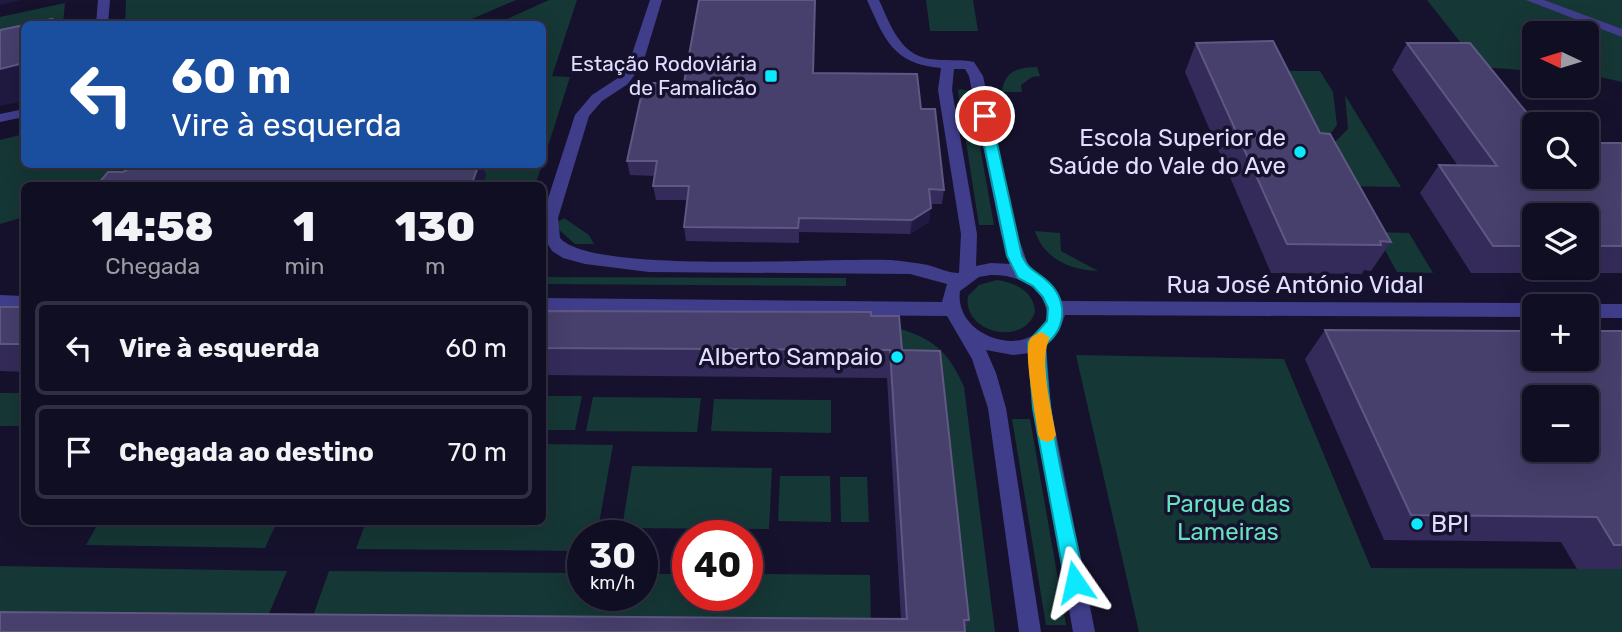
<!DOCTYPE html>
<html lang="pt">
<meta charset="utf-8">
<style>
body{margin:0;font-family:Rubik,sans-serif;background:#19172a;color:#f1f3f6;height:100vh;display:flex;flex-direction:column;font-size:26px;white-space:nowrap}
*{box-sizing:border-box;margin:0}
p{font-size:23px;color:#9c9ca5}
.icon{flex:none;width:38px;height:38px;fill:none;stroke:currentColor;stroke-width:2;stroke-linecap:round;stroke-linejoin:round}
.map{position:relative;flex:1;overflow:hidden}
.drawer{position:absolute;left:21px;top:182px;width:525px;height:343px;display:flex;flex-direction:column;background:#100e22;border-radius:10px;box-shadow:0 7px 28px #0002,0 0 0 2px #302e40}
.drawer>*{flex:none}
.guide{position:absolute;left:21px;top:21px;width:525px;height:147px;border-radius:10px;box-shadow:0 7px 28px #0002,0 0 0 2px #302e40;background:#1a4fa0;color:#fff;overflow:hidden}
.needle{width:46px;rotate:274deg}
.buttons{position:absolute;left:1522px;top:21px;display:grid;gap:14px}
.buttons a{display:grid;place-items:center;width:77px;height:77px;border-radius:10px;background:#100e22;box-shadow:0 7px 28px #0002,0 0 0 2px #302e40;font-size:35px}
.speed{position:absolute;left:567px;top:520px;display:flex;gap:14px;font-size:35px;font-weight:700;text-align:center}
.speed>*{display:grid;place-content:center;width:91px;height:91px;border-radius:50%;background:#100e22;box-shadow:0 7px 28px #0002,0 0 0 2px #302e40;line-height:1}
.speed small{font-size:18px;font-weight:400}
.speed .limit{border:10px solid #d22;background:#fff;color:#111}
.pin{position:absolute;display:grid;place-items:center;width:60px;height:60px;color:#fff;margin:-30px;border:4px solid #fff;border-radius:50%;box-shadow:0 2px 7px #0007}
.me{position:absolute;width:77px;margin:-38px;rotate:349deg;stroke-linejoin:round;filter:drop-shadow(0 0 5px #0008)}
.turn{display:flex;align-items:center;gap:24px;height:147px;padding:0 35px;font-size:32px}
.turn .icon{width:91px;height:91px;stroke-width:2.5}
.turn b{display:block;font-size:49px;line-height:60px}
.eta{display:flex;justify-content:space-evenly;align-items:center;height:119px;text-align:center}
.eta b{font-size:42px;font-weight:800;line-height:49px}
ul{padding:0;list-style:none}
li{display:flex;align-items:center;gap:21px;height:94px;margin:0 14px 10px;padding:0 21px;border:4px solid #302e40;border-radius:10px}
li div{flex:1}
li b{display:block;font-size:26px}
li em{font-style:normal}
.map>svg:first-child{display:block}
.green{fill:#153735}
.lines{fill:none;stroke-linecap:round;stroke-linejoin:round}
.minor{fill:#403e8b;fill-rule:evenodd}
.wall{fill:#342b5a;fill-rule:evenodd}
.shaded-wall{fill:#201941}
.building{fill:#473f6c;stroke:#5f5883;stroke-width:2;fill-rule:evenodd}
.route{fill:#0ce8fd;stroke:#0897a4;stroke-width:2}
.slow{fill:#f59e0b}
.poi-dot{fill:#0ce8fd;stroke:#16122d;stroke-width:2.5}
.labels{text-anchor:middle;stroke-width:7;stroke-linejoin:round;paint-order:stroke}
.far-poi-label{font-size:21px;fill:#e1deff;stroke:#16122d;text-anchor:end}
.poi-label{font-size:24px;fill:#e1deff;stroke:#16122d;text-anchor:end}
.street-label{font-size:24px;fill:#e1deff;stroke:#16122d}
.park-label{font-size:24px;fill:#68e1c1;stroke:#16122d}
</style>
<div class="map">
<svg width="1622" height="632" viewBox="0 0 1622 632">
<rect width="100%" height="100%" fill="#16122d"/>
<path class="green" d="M126,0H516L460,24H125Z
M549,0H577L552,76L570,77L543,162L542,24H496Z
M926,0H973L978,31H930Z
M1427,0H1622V82L1587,74V33H1535V71L1480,67Z
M65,3L63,24H24L0,31V17Z
M1037,67L1040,76L1032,77L1021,85L1022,92H1002C1004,71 1019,67 1037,67Z
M1273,71H1320L1333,92L1337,125L1327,138L1310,150Z
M960,89L970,91L994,225H979L958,91Z
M1345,95L1401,187L1336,186L1334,143L1348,129Z
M24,134V164L143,165L96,185L24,186V217L0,224V140Z
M445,164L542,165L535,185H482L486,175Z
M564,218L589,235L594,244H575L557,228L556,223Z
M1035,231L1060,233L1061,251L1098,271C1070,270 1044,259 1035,231Z
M1375,232L1409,233L1433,273L1397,272Z
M543,277L846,278V286L543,284Z
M997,280C1016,283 1034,291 1035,312C1024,347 962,333 968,296L979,285Z
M895,327C933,339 948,350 964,387L995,632H960Z
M1076,355L1284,359L1371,568L1622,569V632H1139Z
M0,393H24V426H0Z
M543,396H582L575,430H543Z
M593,397L701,398L697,432L586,431Z
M714,399L831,400V433L711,431Z
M1012,419H1030L1066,625H1046Z
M543,444L613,445L597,535L583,536V551L356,549L366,522H542Z
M632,466L772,468L769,529L622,528Z
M780,476H830L831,522L778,521Z
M840,477H867L869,522H841Z
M99,522H277L265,548L86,545Z
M0,566L287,571L268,616L0,611Z
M329,571L583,573V595H642V574H688V595H747V574L870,575L871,620L313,616Z"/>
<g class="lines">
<path class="minor" d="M98,0H110L108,24H96Z
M650,0H662L643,63L628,84L602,101L589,116L558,218L560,238C592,275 833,257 891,260C904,261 916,263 928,265C938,268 949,273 959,273L961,234L938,90L941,68C893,64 885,40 867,0H879C890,24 900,55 930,59C944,61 960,59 974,62L983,76L1017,234L1030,270L1049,282L1062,301L1535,303L1542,306H1535V317L1065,315L1059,331L1046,345L1051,408L1095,632H1073L1033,408L1029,353L1013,355L986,350L996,373L1006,408L1041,632H1019L988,408L972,359L947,316L542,312V298L942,302L947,284L910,274L649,272L585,264L563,258L552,251L543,236L542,217L575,115L592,95L618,78L629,63ZM954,69H965L969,76L1001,234L1011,264L991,263L976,266L977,234L952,90ZM991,275C1017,274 1047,288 1047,317C1032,362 953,338 960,291L979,277Z
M1526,0H1544L1622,29V37Z
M24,109V117L0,122V114Z
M0,295L24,296V308L0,309Z
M1587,304H1622V318H1587V306H1581Z"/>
</g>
<path class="wall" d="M1196,43L1320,133L1391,242L1371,271L1364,270L1362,274L1271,273L1185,72Z
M1407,43L1535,177L1622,143V273H1471L1420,193L1439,165L1458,166L1392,70ZM1535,215H1587V268H1535Z
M813,73L921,109L944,190L942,204H930L929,222L910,234L799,232V243L686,241L684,227L687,200H656L653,186L655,176L630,175L627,161L684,83Z
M0,307H24V372L0,371Z
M542,311L871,316L902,350L969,620L965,630L901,619L887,378L542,375Z
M1325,330L1622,331V569H1577L1561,542L1384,540L1305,359Z"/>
<path class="shaded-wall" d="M0,0H22L0,5Z
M24,63V101L0,106V69Z
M479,164H482L486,175L482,186H471Z
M931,208L929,222L910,234L912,220Z"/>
<path class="building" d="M699,0H815L813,73L917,74L921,109H935L944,190L929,189L931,208L912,220L799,218L798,228L684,227L689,186H653L657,161H627L644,83H684Z
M52,19L51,24H25Z
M24,25V63L0,69V30Z
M1273,41L1320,133L1330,134L1391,242L1380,241L1381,245L1287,244L1196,43Z
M1407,43H1470L1536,124H1535V177H1587V143H1622V246H1587V215H1535V246H1493L1439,165L1497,166Z
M139,164H479L471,186H94L98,184L108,172H123Z
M0,307H24V344H0Z
M542,311L871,312V316H899L902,350L940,351L969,620H964L965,632H0V612L907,619L890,350L542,348Z
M1325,330L1535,331V359H1587V331H1622V545H1614L1597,517L1411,515ZM1535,397H1587V450H1535Z"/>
<path class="route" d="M985,112L991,116L1022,256C1030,271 1033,269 1045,279C1068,298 1068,327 1045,345C1047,425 1069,504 1085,582L1082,589L1075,592L1068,589L1065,582L1033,408L1028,342L1047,321L1048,308L1043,297L1033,286L1018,278L1007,256L978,116Z"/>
<path class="slow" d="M1042,332L1050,338C1038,358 1052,411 1056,435L1053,440L1047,442L1041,440L1038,435C1036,416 1024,357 1029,341C1031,336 1036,334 1042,332Z"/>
<g class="poi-dot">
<rect x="764" y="69" width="14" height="14" rx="3.5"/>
<circle cx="1300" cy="152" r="7"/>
<circle cx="897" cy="357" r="7"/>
<circle cx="1417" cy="524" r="7"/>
</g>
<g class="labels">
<g class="far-poi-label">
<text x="757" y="71">Estação Rodoviária<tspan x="757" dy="24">de Famalicão</tspan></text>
</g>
<g class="poi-label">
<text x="1286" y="146">Escola Superior de<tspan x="1286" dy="28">Saúde do Vale do Ave</tspan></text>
<text x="883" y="365">Alberto Sampaio</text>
<text x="1431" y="532" text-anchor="start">BPI</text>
</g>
<g class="street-label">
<text x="1295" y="293">Rua José António Vidal</text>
</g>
<g class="park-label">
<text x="1228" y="512">Parque das<tspan x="1228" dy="28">Lameiras</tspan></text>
</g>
</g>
</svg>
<div class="buttons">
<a><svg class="needle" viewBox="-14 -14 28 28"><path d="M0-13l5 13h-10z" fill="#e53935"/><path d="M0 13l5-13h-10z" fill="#9c9ca5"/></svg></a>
<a><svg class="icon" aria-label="search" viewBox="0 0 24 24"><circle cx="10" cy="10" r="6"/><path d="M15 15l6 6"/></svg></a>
<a><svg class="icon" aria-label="layers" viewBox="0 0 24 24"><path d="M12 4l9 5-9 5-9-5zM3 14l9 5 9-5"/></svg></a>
<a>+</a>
<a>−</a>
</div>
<div class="speed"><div>30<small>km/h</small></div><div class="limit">40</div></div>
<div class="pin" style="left:985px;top:116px;background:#d93025"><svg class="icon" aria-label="arrive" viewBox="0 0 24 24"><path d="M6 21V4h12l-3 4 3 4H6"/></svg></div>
<svg class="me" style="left:1075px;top:582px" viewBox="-20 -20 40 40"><path d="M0-17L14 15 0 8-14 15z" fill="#0ce8fd" stroke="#fff" stroke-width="4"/></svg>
<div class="guide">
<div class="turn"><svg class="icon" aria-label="left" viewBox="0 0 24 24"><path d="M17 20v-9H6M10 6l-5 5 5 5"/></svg><div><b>60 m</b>Vire à esquerda</div></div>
</div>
<section class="drawer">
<div class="eta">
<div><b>14:58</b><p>Chegada</p></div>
<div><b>1</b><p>min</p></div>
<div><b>130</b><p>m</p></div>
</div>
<ul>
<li><svg class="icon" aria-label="left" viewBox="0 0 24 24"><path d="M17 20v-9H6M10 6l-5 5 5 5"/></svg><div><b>Vire à esquerda</b></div><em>60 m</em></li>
<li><svg class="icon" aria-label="arrive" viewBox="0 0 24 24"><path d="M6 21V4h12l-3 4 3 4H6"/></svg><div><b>Chegada ao destino</b></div><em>70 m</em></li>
</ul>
</section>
</div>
